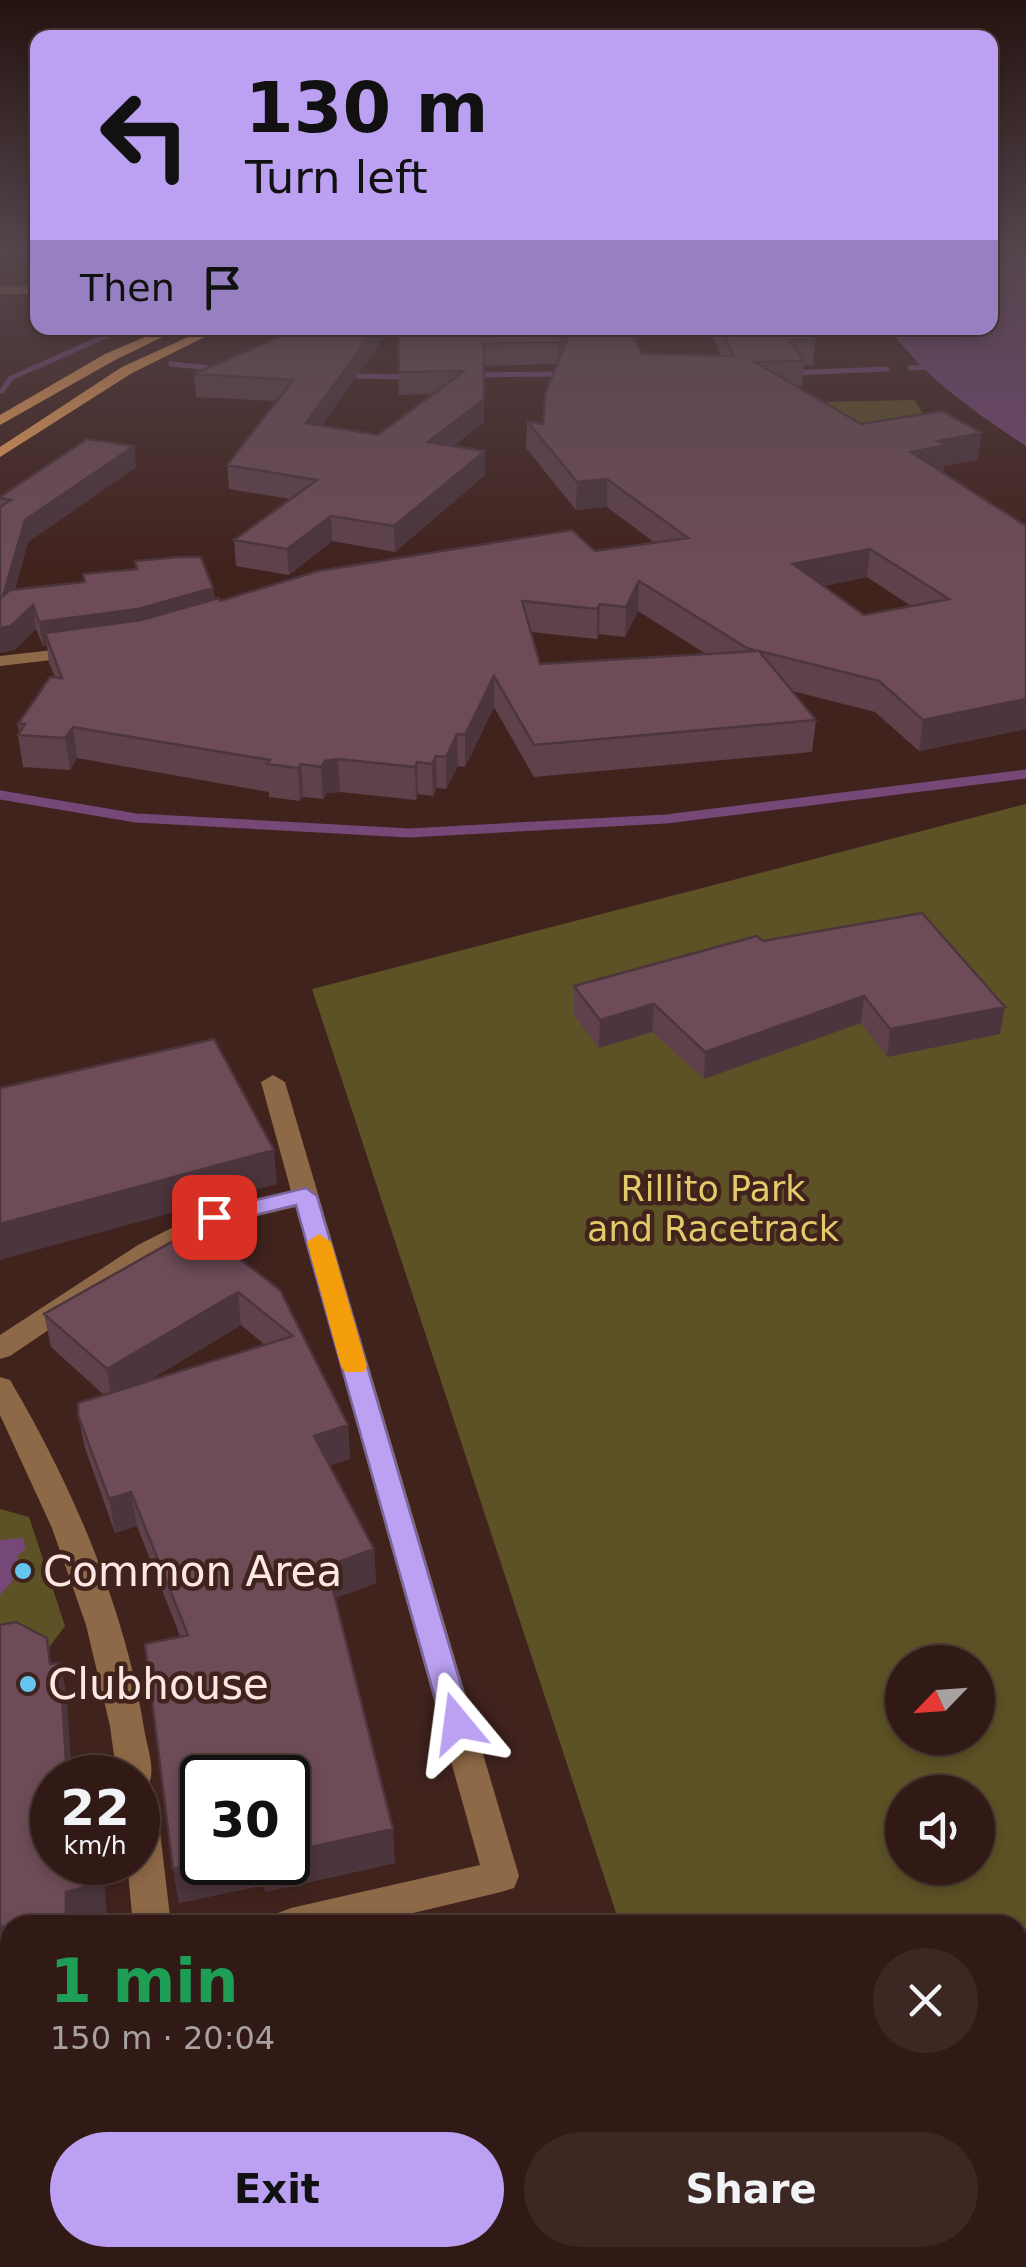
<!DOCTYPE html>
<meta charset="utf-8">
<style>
body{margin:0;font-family:"DejaVu Sans",sans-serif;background:#3d2723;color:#f1f3f6;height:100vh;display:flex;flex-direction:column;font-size:38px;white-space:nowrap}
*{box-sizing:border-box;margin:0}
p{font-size:32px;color:#a8a1a1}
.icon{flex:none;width:55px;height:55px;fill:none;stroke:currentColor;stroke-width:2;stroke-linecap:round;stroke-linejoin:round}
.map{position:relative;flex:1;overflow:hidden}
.side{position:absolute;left:0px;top:1915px;width:1028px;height:352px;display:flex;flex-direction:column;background:#311a16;border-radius:30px 30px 0 0;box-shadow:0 5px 15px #0003,0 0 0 2px #4c3835}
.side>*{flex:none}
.hud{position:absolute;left:30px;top:30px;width:968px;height:305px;border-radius:20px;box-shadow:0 5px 15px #0003,0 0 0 2px #4c3835;background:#bca0f2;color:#111;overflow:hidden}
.needle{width:65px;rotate:245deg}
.fabs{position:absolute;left:885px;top:1645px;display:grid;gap:20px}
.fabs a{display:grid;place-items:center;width:110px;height:110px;border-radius:50%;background:#311a16;box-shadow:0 5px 15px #0003,0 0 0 2px #4c3835;font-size:50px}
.speed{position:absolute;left:30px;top:1755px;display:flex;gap:20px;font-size:50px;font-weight:700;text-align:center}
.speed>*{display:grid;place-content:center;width:130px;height:130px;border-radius:50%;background:#311a16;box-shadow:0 5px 15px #0003,0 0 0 2px #4c3835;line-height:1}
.speed small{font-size:25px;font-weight:400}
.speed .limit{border:5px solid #111;border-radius:15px;background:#fff;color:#111}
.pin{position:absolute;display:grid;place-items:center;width:85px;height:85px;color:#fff;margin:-42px;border-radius:20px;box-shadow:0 5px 15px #0006}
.me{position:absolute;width:110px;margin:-55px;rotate:344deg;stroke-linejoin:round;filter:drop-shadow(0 0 8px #0008)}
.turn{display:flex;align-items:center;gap:35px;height:210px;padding:0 50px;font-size:45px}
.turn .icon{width:130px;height:130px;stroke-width:2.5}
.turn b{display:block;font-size:70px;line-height:85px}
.then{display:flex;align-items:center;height:95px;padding:0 50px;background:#0003;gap:20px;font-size:38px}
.round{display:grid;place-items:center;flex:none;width:105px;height:105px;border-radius:52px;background:#3d2723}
.head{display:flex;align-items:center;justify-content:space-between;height:170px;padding:0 50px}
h1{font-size:60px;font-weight:700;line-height:75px;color:#1e9e55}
.action{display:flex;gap:20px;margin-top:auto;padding:20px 50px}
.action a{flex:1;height:115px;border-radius:60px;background:#bca0f2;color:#111;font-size:40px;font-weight:700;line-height:115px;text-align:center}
.action a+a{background:#3d2723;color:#f1f3f6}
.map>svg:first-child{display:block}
.green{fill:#5d5225;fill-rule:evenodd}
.water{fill:#764877}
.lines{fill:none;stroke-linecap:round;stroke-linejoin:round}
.stream-far1{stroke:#764877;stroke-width:5}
.stream{stroke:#764877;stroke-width:9}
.minor{fill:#8e6947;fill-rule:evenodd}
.major{fill:#f1a459;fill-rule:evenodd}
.wall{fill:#5e414b;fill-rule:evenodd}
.shaded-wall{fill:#4c353d}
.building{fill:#6d4c57;stroke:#4c353d;stroke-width:2.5;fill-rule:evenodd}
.route{fill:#bca0f2;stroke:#7a689d;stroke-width:2.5}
.slow{fill:#f59e0b}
.poi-dot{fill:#65c5ee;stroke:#41231e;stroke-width:4}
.labels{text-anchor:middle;stroke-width:9;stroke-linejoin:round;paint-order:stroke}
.park-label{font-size:35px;fill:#e3ca69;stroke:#41231e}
.near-poi-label{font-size:42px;fill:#fce7e3;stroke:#41231e;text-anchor:start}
</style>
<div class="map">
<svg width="1026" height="2267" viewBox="0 0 1026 2267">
<rect width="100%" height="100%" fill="#41231e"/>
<path class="green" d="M914,400L938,436L851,438L814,402Z
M1026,804V2267H733L730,2258H1018V1925H620L312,989ZM902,1662H978V1738H902ZM902,1792H978V1868H902Z
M0,1509L29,1517L65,1626L47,1650L0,1660Z"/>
<path class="water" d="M990,249H1026V446C973,411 926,379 889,328H990Z
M23,1538L26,1549L17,1556L21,1571L0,1595V1540Z"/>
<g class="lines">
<path class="stream-far1" d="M171,364L220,369
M910,368L934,367
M792,373L887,369
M472,375L565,374
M347,376L410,377
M2,391L11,378L124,328"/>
<path class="stream" d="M0,795L136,818L409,833L666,819L1026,774"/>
<path class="minor" d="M0,286H38V294H0Z
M80,647L89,652L86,656L0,666V656Z
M273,1075L285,1082L519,1876L514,1888L501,1892L363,1925H272L278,1913L291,1908L480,1865L296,1207L222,1224L156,1257L10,1356L0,1359V1335L138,1245L205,1211L291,1191L261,1082Z
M0,1377L10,1380C73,1487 126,1610 145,1734C148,1750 156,1771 148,1786L156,1798L171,1925H133L127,1862H138V1778H117L110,1726L86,1625L52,1528L0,1415Z
M10,2148V2188L0,2190V2150Z"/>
<path class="major" d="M166,328H181L115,360L0,425V415L105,354Z
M208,328H223L132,373L0,457V447L122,367Z"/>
</g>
<path class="wall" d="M300,328L322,426L378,435L433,394L399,395L398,328H629L642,354L721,356L711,333V328H808L815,340L813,365H804L802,386H796L861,424L978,460L944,466L943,472L1026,526V729L919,751L875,712L792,691L816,720L812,752L534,777L494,707L465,767L458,766L446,789L437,788L433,796L418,794L416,800L340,792L327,793L323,799L303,797L300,801L269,797V792L77,758L70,770L23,767L18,735L19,733L18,724L55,677L49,663L47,646H43L36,629L14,650L0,653V497L134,446L136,467L28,542L15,589L84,582L83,574L136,569L135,561L213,588L215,599L220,601L655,543L607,507L576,510L526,448L527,421L543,424L557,364L484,366V422L453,446L485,475L395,552L332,541L289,575L236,566L234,540L290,499L229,489L227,465L276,401L196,397L194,374ZM867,577L911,606L864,615L824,586ZM638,611L706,654L540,664L531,632L597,639L599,634L625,637Z
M763,941L1000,1034L887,1057L861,1023L704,1079L652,1032L599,1048L573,1014L574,986Z
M198,1227L280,1290L348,1425L350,1459L329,1465L374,1549L376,1583L335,1598L395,1863L265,1892L264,1885L179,1903L173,1869L180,1636L137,1526L115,1533L85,1448L78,1415L104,1395L51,1347L44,1314ZM241,1325L265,1345L146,1382ZM288,1778V1862H202Z
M315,2258H426L430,2267H319Z"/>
<path class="shaded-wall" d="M375,328H391L307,447L306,423Z
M574,328L558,364L559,342Z
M484,366V422L428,466V442Z
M982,433L978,460L944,466L943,472L911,452L938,441Z
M134,446L136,467L28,542L7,620L3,596L25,520Z
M485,451V475L395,552L394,526Z
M607,479V507L576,510L577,482Z
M331,516L332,541L289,575L287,549Z
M870,549L867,577L790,593L793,564Z
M639,581L638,611L625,637L626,607Z
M213,588L216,611L45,633L47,646H43L39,622Z
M600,604L599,634L597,639V609Z
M33,605L36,629L14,650L0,653V628Z
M494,676V707L465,767V735Z
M1026,699V729L919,751L923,720Z
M73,727L77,758L70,770L65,738Z
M457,734L458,766L446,789V757Z
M436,756L437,788L433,796L432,764Z
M338,759L340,792L327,793L323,799L321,767L325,761Z
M417,762L418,794L416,800L415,767Z
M301,764L303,797L300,801L298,768Z
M864,996L861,1023L704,1079L705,1052Z
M654,1004L652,1032L599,1048L600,1020Z
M1005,1007L1000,1034L887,1057L890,1029Z
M274,1150L277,1184L0,1260V1224Z
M238,1292L241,1325L112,1403L107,1369Z
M348,1425L350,1459L316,1470L314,1436Z
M131,1492L137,1526L115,1533L109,1499Z
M374,1549L376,1583L330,1600L327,1566Z
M60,1663L67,1696L72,1778H67Z
M393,1829L395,1863L265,1892L261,1862H288V1852Z
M99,1862H102L104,1874L107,1916L73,1925H10V1959L0,1961V1927L66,1892Z
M205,1862H261L264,1885L179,1903L173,1869Z"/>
<path class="building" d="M300,328H375L306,423L378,435L464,371L399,372L398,328H572L570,331L559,342L484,344V399L428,442L485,451L394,526L331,516L287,549L234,540L317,480L227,465L293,380L194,374Z
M572,328H629L642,354L734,356L721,328H808L815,340H790L804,361L755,362L861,424L942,411L982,433L938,441L946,445L911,452L1026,526V699L923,720L879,681L759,651L816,720L534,745L494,676L465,735L457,734L446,757L436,756L432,764L417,762L415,767L338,759L325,761L321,767L301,764L298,768L267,764L270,760L73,727L65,738L18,735L25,724H18L50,677L62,678L45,633L141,620L219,598L220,601L318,571L572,530L595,551L688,538L607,479L577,482L527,421L543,424L545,394ZM870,549L949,599L864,615L793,564ZM639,581L747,648L757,651L540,664L522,601L597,609L600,604L626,607Z
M87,439L134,446L25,520L3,596L10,590L85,582L83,574L137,569L135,561L177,557H201L213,588L138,609L39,622L33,605L11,626L0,628V507L11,500L0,498V497Z
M922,913L1005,1007L890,1029L864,996L705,1052L654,1004L600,1020L574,986L757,936L763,941Z
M214,1039L274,1150L0,1224V1088Z
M198,1227L280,1290L348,1425L314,1436L374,1549L327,1566L393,1829L288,1852V1778H202V1862H205L173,1869L145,1644L188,1635L131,1492L109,1499L78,1415V1403L293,1336L238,1292L107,1369L44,1314Z
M16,1622L47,1638L50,1664L60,1663L67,1778H52V1862H99L100,1883L66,1892V1914L0,1927V1625Z
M321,2258H426L430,2267H325Z"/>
<linearGradient id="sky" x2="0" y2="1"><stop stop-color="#241310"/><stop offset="0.44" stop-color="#54454c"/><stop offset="1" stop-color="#54454c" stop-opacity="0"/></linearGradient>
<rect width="1026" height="567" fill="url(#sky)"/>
<path class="route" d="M306,1188L317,1196L472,1723L468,1732L457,1736L446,1732L442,1723L296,1205L214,1225L202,1217L205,1212Z"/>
<path class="slow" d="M319,1234L331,1242L367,1366L364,1372H345L341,1366L307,1242Z"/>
<g class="poi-dot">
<circle cx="23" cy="1571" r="10"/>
<circle cx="28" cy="1684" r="10"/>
</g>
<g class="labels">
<g class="park-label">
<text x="713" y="1201">Rillito Park<tspan x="713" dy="40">and Racetrack</tspan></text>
</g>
<g class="near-poi-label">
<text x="43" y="1586">Common Area</text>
<text x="48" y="1699">Clubhouse</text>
</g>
</g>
</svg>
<div class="fabs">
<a><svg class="needle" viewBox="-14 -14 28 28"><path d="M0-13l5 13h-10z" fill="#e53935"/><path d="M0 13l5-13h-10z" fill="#a8a1a1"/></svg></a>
<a><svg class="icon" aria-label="sound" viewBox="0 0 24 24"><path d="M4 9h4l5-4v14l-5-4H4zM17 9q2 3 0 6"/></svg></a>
</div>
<div class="speed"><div>22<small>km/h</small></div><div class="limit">30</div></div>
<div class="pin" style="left:214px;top:1217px;background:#d93025"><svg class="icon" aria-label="arrive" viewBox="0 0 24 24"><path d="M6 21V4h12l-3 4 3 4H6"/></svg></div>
<svg class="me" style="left:457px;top:1723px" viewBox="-20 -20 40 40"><path d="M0-17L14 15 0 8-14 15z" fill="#bca0f2" stroke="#fff" stroke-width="4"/></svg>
<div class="hud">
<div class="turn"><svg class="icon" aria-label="left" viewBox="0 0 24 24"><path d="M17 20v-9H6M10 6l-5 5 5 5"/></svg><div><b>130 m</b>Turn left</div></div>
<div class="then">Then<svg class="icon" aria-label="arrive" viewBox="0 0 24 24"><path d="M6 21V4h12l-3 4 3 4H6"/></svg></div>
</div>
<section class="side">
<div class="head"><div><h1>1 min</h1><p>150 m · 20:04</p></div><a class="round"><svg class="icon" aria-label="close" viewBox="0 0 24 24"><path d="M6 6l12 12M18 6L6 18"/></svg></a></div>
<div class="action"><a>Exit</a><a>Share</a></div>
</section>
</div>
